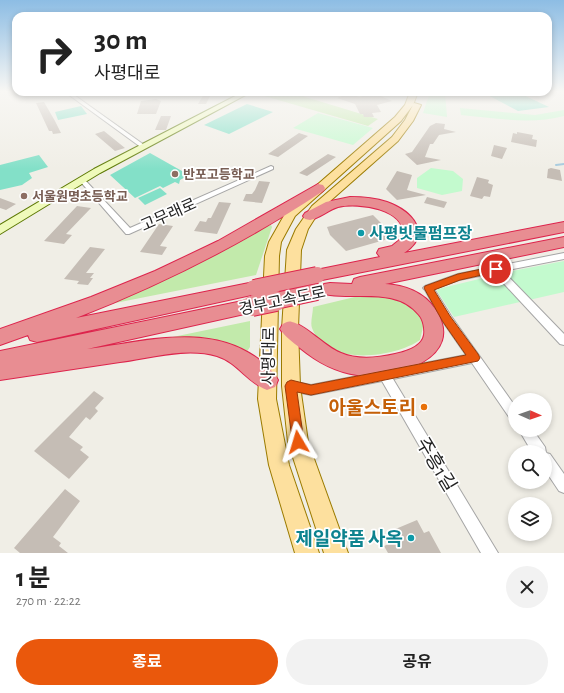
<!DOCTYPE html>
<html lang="ko">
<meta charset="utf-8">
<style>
body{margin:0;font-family:"Alegreya Sans","Noto Sans KR",sans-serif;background:#f2f2f2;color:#222;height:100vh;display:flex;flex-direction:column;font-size:15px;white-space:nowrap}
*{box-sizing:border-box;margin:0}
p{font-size:13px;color:#767676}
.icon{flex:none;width:22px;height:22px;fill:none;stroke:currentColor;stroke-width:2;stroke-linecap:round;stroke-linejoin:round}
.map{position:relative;height:553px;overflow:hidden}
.drawer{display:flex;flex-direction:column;background:#fff;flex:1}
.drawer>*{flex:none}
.banner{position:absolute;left:12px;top:12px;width:540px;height:84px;border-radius:12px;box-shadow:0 2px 6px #0003;background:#fff;color:#222;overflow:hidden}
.needle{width:26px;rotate:92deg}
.buttons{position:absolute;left:508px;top:393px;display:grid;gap:8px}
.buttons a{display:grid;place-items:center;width:44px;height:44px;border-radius:50%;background:#fff;box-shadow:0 2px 6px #0003;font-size:20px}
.pin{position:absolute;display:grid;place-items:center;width:34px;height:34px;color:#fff;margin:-17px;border:2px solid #fff;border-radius:50%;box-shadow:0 1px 4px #0007}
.me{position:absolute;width:44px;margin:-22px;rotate:353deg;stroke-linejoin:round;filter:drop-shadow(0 0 3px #0008)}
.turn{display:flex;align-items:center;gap:14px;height:84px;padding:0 16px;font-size:18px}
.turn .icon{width:52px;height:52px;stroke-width:2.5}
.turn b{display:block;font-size:28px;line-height:34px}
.round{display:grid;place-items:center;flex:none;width:42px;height:42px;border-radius:21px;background:#f2f2f2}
.overview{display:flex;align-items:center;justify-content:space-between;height:68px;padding:0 16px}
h1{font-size:24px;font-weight:700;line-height:30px}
.primary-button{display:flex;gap:8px;margin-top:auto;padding:8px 16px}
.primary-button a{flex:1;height:46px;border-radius:24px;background:#ea580c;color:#fff;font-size:16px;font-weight:700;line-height:46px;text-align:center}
.primary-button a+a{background:#f2f2f2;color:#222}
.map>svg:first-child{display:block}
.grass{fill:#c2eaab}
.park{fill:#c3face}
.pitch{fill:#83e0c8}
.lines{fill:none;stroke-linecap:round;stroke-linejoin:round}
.stream{stroke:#a6cade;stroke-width:2}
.building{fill:#c5bdb5}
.street-casing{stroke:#a6a6a6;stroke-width:2}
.secondary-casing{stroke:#5d7904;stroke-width:2}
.primary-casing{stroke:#9b7b00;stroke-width:2}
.highway-casing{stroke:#dd244c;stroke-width:2}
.street{fill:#fff;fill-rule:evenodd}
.secondary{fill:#effaba;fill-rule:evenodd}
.primary{fill:#fde09e;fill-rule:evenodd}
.highway{fill:#e88d92;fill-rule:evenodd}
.highway-bridge-far1-casing{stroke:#dd244c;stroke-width:18;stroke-linecap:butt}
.highway-bridge-casing{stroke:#dd244c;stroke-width:22;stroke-linecap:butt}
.highway-bridge-far1{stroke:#e88d92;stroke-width:16}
.highway-bridge{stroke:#e88d92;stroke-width:20}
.route{fill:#ea580c;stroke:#983908}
.education-dot{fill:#8d6e63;stroke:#fff;stroke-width:1.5}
.culture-dot{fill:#0f9aa8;stroke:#fff;stroke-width:1.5}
.food-dot{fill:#e8710a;stroke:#fff;stroke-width:1.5}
.labels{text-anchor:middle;stroke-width:3.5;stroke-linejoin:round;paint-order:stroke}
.far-education-label{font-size:13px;font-weight:bold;fill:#785e54;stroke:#fff;text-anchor:start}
.street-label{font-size:16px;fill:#1f1f1f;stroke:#fff}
.culture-label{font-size:16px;font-weight:bold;fill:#0d838f;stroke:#fff;text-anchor:start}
.near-food-label{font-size:19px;font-weight:bold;fill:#c56008;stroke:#fff;text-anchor:end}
.near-street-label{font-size:19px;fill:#1f1f1f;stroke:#fff}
.near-culture-label{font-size:19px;font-weight:bold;fill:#0d838f;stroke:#fff;text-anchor:end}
</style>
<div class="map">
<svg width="564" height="553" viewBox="0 0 564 553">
<rect width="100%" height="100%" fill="#f0eee6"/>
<path class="grass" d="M265,92H289L378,119L368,126L261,95Z
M271,225L272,227L256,275L85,309L257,229Z
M386,294L416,307L424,323L420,340C394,358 326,367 312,328C310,323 313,313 313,307L363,295Z
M250,321V347L246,353C213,331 196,348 163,339Z"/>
<path class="park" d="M430,92H445L447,117L423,113Z
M460,108L535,115L564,110V116C531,125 494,118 461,115Z
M318,113L373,128L353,145L293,128Z
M431,168L453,171L463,179L462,191L442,195L417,188V178Z
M564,261V292L454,317L437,291L438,289L512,271Z"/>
<path class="pitch" d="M491,92H517L549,107L518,111L484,93Z
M247,104L273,112L229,134L204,125Z
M81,106L87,114L58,120L55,112Z
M150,153L189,175L180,180L179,184L175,182L163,188L160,186L135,198L110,175Z
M39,155L48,167L29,173L32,178L22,185L0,190V165Z
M160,188L167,194L145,205L138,198Z"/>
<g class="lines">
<path class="stream" d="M556,165L564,164"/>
</g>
<path class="building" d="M350,93L359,97L374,93L392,101L377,105L381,112L372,113L374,117H364L363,114H360L355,104L337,98Z
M204,94H211L206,104H198Z
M156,99L161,101L156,114H137L141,101Z
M44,102L55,121L61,133L53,134L52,131H49L36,103Z
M161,116H171L166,130H155Z
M436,123L445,124L444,129L456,132L439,135L433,144H430L425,157L441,160L417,165L405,154L412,152L430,126Z
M104,131L125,148L115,151L95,134Z
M517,132L533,135L532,139L537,140L536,147L511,142L513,133L517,134Z
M299,133L308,136L278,157L268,154Z
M494,145L507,148L502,159L491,156Z
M328,154L336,157L307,176L299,173Z
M551,168L560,170L562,181L547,178L548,169Z
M397,171L412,175L407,190L426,195L397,200L386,189Z
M477,177L489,180L488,183L493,185L490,197L484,196L482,199L470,196Z
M259,181L270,182L262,203L243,201L246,194H252L255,190Z
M427,197L447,202L444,208L424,203Z
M0,198L16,204L6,210L0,208Z
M219,202L231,203L217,234L194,231L200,221L206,222L208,218H211Z
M77,206L91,208L66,234L72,235L64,244L44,241Z
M373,215L395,237L346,251L330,235L327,227Z
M159,224L173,226L160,246L167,247L162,255L140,252Z
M90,247L105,249L86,273H94L90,278H93L88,285L77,284L79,281L64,279Z
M94,391L104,398L95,408L98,411L90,420L86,417L69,437L83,447L80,450L89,457L69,479L34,451Z
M65,489L80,501L53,537L61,543L59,546L68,553H20L14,548Z
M417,520L424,533L429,531L441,553H388L384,546L391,543L386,533Z"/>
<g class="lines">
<g class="street-casing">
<path id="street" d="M65,92H70L147,147L142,148Z
M271,166L273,167V169L129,234H126L79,180L80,179H84L130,228Z
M564,253V259L503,271L564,334V345L560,344L494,273L459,280L434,289L451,316L515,406V422L511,420L472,363L393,379L498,553H481L382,381L311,395L287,390L285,386L287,382L291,381L311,385L466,355L443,322L425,290L423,288L425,286L458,274Z
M519,430H533L545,447L546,453L550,454L564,474V493L559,491L545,470V452H532Z"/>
</g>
<g class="secondary-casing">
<path id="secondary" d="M243,92H251L100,173L0,234V225L94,169Z"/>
</g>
<g class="primary-casing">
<path id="primary" d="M410,92H418L413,105L401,121L295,216L281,242L279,256L276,399L289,465L319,553H295L269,465L258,399L265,256L269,242L286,212L395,117L405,105Z
M414,103L421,105L413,121L398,141L320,210L308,229L301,250L298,329L300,386L308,442L348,553H324L288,442L282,386V329L287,250L296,229L312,206L392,137L405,120Z"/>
</g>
<g class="highway-casing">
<path id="highway" d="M318,184L323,185L325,188L323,191C245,243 163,284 76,318L254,282L260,283L263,288L260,293L37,342L30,340L28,335L0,345V329L91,297L155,271L218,241Z
M350,197C362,197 375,198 387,202C412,211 433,234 404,253L564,222V232L317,281L311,279L309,275L311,271L380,257L377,253L379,249L392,246L403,237C407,209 359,202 338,207C328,210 320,218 310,220L305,219L303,216L305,213L326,202Z
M564,237V247L385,284C404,285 424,292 435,309C468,358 394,380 357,375C335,372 317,362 300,348C293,342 285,337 280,329L283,324C286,322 289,321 292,322C306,325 325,347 341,353C357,360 378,358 395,354C405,352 422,347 424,335C425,329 423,319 419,315C398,288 360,299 330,295L324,294L321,289L324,284L330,283L352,284L354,279L360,277Z
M252,299L258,301L261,306L258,311L87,349C143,342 207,322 257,358C265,365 273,370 278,380L275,387L267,390C248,383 237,362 217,356C186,347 151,358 120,362C80,368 40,374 0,380V351Z"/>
</g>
<use href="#street" class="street"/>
<use href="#secondary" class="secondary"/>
<use href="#primary" class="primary"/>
<use href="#highway" class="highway"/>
<g class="highway-bridge-far1-casing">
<path id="highway-bridge-far1" d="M254,288L317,275
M271,302L317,292"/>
</g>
<g class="highway-bridge-casing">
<path id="highway-bridge" d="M252,306L276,301"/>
</g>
<use href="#highway-bridge-far1" class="highway-bridge-far1"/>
<use href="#highway-bridge" class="highway-bridge"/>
</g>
<linearGradient id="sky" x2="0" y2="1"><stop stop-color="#8dbde4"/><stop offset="0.54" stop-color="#f8f7f4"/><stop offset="1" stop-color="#f8f7f4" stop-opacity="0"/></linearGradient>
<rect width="564" height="169" fill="url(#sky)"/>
<path class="route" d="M496,266L501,269L500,271L460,280L434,290L450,316L478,354L480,358L478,361L311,395L297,392L304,442L302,446L298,448L293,446L285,386L287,382L291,380L311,385L466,355L443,322L424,288L425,286L458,274Z"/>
<g class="education-dot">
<circle cx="175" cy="174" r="4"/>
<circle cx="24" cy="196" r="4"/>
</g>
<g class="culture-dot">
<circle cx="361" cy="233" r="4"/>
<circle cx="411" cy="538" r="4"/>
</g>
<circle class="food-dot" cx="424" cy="407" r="4"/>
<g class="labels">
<g class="far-education-label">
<text x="183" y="179">반포고등학교</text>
<text x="32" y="201">서울원명초등학교</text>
</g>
<g class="street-label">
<text transform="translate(168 214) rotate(-24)" y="6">고무래로</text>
<text transform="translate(282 300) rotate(-12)" y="6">경부고속도로</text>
<text transform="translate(268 356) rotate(-89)" y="6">사평대로</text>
</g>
<g class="culture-label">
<text x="369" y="239">사평빗물펌프장</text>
</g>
<g class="near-food-label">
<text x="416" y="414">아울스토리</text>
</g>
<g class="near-street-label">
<text transform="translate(437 464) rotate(59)" y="7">주흥1길</text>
</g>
<g class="near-culture-label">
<text x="403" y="545">제일약품 사옥</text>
</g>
</g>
</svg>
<div class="buttons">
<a><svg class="needle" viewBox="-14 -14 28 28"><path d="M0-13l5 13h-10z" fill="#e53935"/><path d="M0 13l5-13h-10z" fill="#767676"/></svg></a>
<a><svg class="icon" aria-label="search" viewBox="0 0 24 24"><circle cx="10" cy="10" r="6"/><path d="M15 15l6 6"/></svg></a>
<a><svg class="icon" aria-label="layers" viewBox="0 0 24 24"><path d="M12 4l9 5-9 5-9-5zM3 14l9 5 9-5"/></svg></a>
</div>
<div class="pin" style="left:496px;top:269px;background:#d93025"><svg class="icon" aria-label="arrive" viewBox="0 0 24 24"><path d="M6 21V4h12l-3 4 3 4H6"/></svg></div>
<svg class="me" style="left:298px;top:442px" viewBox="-20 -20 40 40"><path d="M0-17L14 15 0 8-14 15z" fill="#ea580c" stroke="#fff" stroke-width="4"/></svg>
<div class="banner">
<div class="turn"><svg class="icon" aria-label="right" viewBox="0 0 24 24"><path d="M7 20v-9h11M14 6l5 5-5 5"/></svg><div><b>30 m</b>사평대로</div></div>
</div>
</div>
<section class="drawer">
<div class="overview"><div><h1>1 분</h1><p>270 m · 22:22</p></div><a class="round"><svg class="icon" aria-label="close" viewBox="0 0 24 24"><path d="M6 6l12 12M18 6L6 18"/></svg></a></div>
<div class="primary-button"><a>종료</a><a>공유</a></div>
</section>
